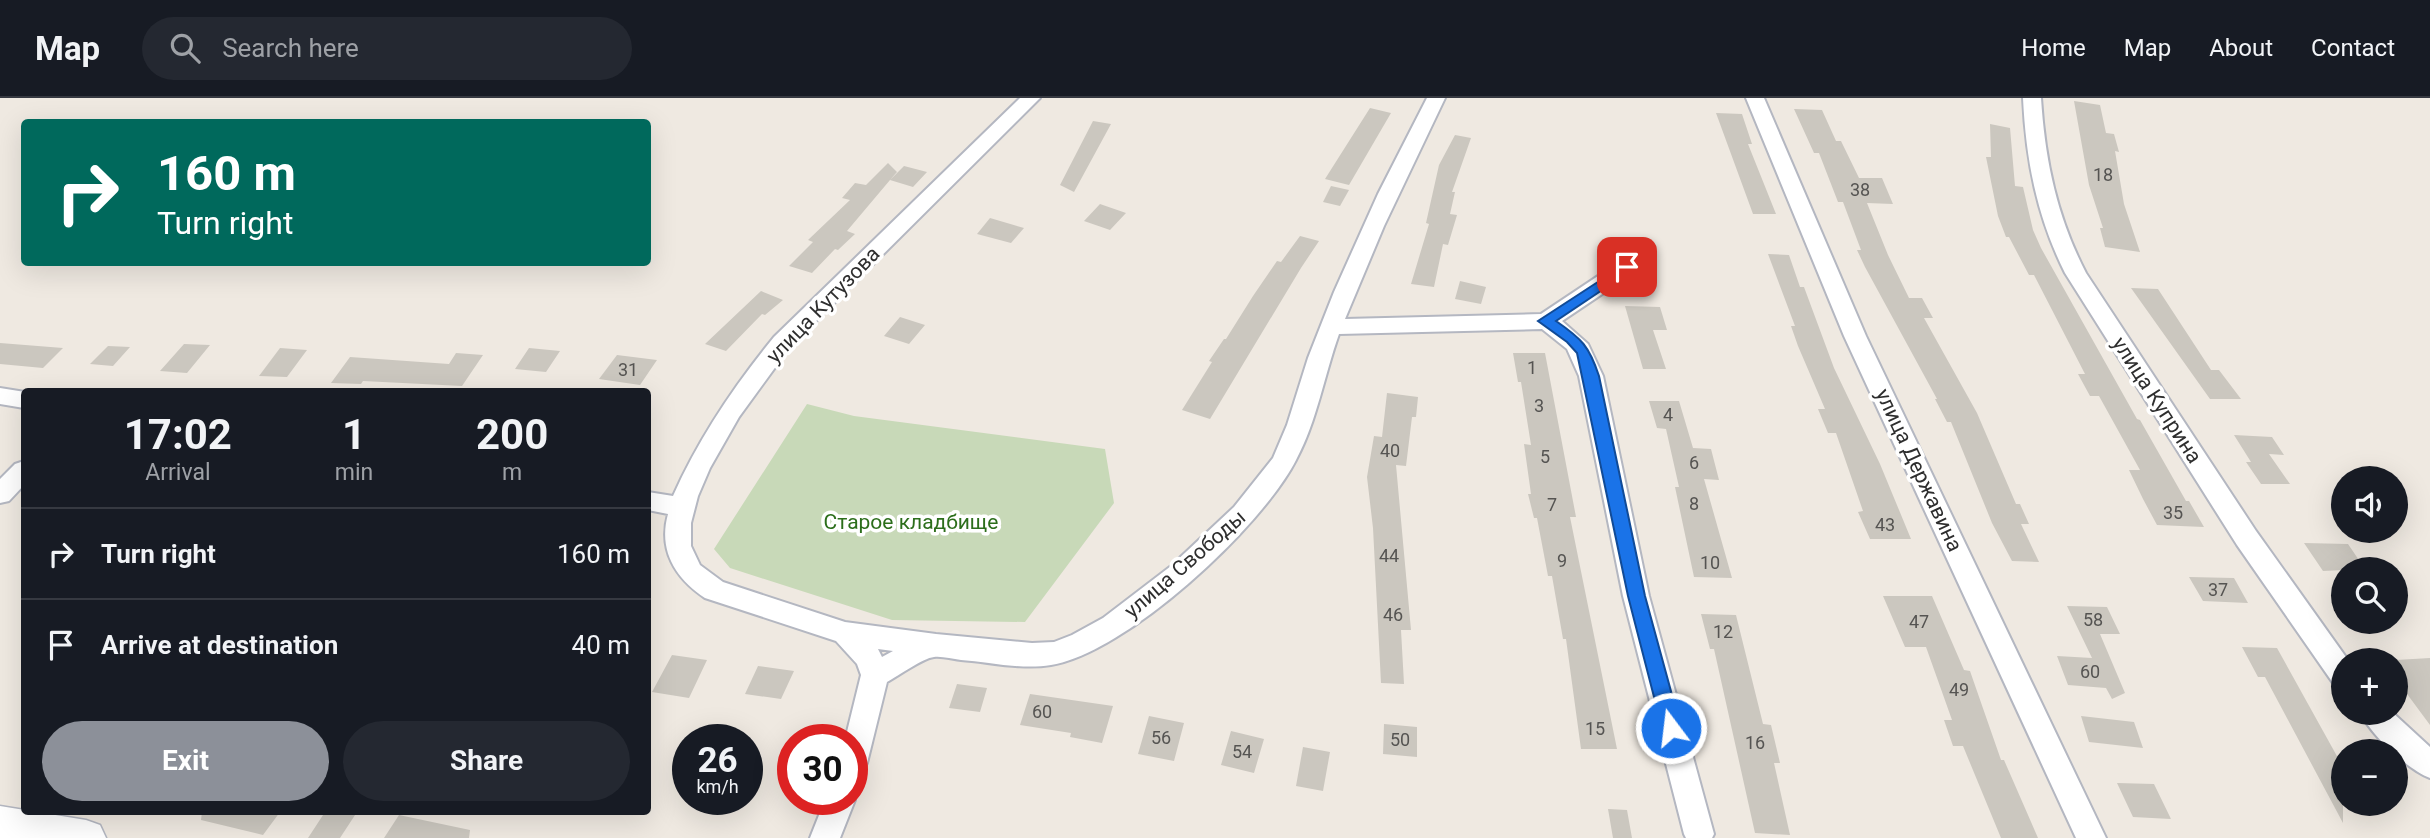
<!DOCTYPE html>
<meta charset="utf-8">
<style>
body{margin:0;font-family:Roboto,sans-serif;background:#242831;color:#f1f3f6;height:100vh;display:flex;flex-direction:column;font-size:26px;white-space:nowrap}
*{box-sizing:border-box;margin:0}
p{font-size:23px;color:#9ea1a6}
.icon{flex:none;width:38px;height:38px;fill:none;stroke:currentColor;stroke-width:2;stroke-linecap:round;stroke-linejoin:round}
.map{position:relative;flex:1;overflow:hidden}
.drawer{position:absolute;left:21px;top:290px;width:630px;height:427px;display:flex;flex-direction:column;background:#171b24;border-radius:7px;box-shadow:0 7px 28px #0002}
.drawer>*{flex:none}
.banner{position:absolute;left:21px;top:21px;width:630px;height:147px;border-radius:7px;box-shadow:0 7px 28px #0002;background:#00695c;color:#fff;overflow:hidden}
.controls{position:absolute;left:2331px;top:368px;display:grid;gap:14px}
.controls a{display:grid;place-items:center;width:77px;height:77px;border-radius:50%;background:#171b24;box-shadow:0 7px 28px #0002;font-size:35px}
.speed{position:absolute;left:672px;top:626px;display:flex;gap:14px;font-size:35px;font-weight:700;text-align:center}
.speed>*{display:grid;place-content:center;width:91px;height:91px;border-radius:50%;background:#171b24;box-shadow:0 7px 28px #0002;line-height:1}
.speed small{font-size:18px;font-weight:400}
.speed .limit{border:10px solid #d22;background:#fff;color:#111}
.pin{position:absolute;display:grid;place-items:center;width:60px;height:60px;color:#fff;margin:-30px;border-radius:14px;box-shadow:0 4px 10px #0006}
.me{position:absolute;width:77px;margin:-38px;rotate:345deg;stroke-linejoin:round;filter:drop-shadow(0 0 5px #0008)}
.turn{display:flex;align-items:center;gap:24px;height:147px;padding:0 21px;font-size:32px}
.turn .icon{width:91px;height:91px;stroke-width:2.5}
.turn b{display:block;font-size:49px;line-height:60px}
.eta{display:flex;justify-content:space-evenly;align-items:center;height:119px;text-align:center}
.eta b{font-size:42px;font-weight:700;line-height:49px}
.button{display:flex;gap:14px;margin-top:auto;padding:14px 21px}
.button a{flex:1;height:80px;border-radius:42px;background:#8c9099;color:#fff;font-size:28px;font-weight:700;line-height:80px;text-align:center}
.button a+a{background:#242831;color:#f1f3f6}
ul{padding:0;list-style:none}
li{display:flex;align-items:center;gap:21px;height:91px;padding:0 21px;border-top:2px solid #363941}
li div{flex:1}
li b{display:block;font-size:26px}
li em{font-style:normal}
header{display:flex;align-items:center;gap:42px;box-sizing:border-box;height:98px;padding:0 35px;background:#171b24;border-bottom:2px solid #363941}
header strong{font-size:33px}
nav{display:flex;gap:38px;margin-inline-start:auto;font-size:24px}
.search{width:490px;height:63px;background:#242831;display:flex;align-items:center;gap:18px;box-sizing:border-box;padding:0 24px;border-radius:38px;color:#9ea1a6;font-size:26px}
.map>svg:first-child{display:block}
.cemetery{fill:#c8d9b8}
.building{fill:#cbc7bf}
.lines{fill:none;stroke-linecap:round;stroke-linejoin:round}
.minor-casing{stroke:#b4b7c1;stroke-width:4}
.tertiary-casing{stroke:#b4b7c1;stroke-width:3}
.minor{fill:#fff;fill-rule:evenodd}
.tertiary{fill:#fff;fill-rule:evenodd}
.route{fill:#1a73e8;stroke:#114b97;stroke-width:2}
.labels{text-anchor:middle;stroke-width:7;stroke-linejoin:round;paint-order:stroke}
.number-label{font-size:18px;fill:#555452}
.street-label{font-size:21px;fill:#2e2e2e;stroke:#fff}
.park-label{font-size:21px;fill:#2c6e1b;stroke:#fff}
</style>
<header>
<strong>Map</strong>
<div class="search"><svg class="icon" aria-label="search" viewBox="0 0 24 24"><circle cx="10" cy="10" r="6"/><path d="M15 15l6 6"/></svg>Search here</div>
<nav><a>Home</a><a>Map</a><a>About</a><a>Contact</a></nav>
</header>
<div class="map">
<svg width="2430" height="740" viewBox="0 0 2430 740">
<rect width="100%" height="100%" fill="#efe9e1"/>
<path class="cemetery" d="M807,306L854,318L1105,351L1114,405L1025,524L892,522L730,470L714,451Z"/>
<path class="building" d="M2074,3L2100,7L2106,35L2114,36L2119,54L2115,53L2124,106L2140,154L2105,149L2100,130H2103L2089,87Z
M1370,10L1391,15L1349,87L1325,81Z
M1794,11L1822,12L1836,43H1841L1859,80H1882L1893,106L1867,105L1888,157L1909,200H1922L1933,220H1924L1977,315L2016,406H2020L2029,426H2021L2039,464L2012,463L1992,425L1951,324H1947L1935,301H1937L1865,169L1857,152H1861L1843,104H1838L1819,55H1814Z
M1716,15L1742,16L1752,46H1748L1776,116H1753Z
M1093,23L1111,26L1074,94L1060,87Z
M1990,26L2010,30L2015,88L2023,89L2033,132L2041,150L2137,321L2140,322L2186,403H2189L2204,429L2157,427L2143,401L2129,372H2140L2099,298H2090L2078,276H2085L2034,177H2029L2009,139H2006L1998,118L1986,59H1991Z
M1455,37L1471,40L1452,94H1455L1450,116L1457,117L1448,147L1443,146L1434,189L1411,186L1429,126L1426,125L1439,67Z
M888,65L897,74L890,82L904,68L927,74L913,89L890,82L847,133L855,136L838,152L835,151L812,175L789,168L813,144L808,142L850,102L842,100L855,85L866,87Z
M1331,88L1349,92L1340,108L1323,104Z
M1100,106L1126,115L1110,132L1084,123Z
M990,120L1024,130L1011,145L977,136Z
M1300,138L1319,143L1301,170L1210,321L1182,312L1212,264L1209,263L1224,241H1226L1253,198L1277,163L1281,164Z
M1768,156L1789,157L1800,189H1804L1834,270L1880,366L1911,441H1870L1858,414L1863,413L1836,335H1828L1818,311H1825L1798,248L1791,228H1795Z
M1460,183L1486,189L1481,206L1455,201Z
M2131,190L2158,191L2211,272H2219L2241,301H2210Z
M761,193L783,202L765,217L762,216L726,253L705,246Z
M1625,208L1660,209L1667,232H1653L1666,271H1643Z
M900,219L925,227L909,246L884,238Z
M0,245L63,250L43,270L0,266Z
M184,246L210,247L187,275L160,273Z
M108,248L130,249L113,268L90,266Z
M280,250L307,252L287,279L259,278Z
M529,250L560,253L546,274L515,271Z
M456,255L483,257L462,288L363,283L361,286L331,285L350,259L449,266Z
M1513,255H1545L1576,419H1570L1617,651H1581L1566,541H1563L1552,478H1548L1537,420H1534L1528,396H1531L1524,346L1531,347L1521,284H1518Z
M617,257L657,262L640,287L599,281Z
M1387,295L1418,299L1416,319H1412L1406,368L1396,367L1411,532H1401L1404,586L1381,585L1373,430L1367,379L1374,338L1382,339Z
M1649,303H1679L1693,350L1711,351L1719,382L1704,381L1732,480L1694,479L1675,389H1679L1666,331L1657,330Z
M2234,337L2272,339L2284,357L2269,356L2290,386H2261L2246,364H2251Z
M2304,445L2348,446L2365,471L2323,473Z
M2189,479L2234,480L2248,505L2203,503Z
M1883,498H1932L1964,572L1970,573L2001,662H2004L2038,740H2001L1963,648H1953L1944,622H1952L1926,549H1905Z
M2067,508L2107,509L2120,536H2100L2125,595L2112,601L2106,590L2068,587L2057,558L2092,560Z
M1701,516L1736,517L1763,626L1771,627L1780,665H1774L1790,737L1755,735L1714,551H1710Z
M2242,549L2277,550L2343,669V725L2265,579H2258Z
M672,557L707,562L689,600L652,594Z
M2430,560V627L2396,581V562Z
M758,568L794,573L781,601L745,596Z
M957,586L987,590L980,614L949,610Z
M1030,596L1113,608L1102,645L1070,639L1071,635L1020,627Z
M1149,618L1184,625L1174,663L1138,656Z
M2081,618L2134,624L2143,650L2089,644Z
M1384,626L1417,629V659L1383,656Z
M1231,633L1264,641L1254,675L1221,667Z
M1303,649L1330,654L1323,693L1296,688Z
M2117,685L2154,686L2171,721L2133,719Z
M1608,711L1627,712L1632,740H1613Z
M202,714H280L263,737L201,722Z
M325,714H357L340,740H308Z
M399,717L470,732L469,740H384Z"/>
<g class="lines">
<g class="minor-casing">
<path id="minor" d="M1020,0H1040L790,249L739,319L710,370L698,398L691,425V448L700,467L723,484L845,524L936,536L1032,545L1054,544L1072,537L1103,520L1171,468L1234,409L1273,360L1287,327L1308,260L1334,194L1378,96L1427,0H1445L1384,128L1345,221L1541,216L1619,164H1635L1638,169L1635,174L1562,223L1588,246L1603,278L1649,498L1714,736L1712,740H1686L1684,736L1623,498L1579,278L1567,251L1542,231L1339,236C1324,278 1317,323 1296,362C1262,429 1126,555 1051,567C1022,572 989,564 961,562C952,561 942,558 934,559C923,560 898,578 887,584L867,665L862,674L852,678V642H845L861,577L857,566L836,543L705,500C675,480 658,452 668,416L648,412V394L673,398C699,340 734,288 774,239ZM878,551L893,553L882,559Z
M1746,0H1764L1866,238L2106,740H2076L1844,238Z
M2023,0H2041C2045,63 2057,119 2086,175L2256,433L2348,562H2343V589L2333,585L2237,447L2065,175C2037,119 2026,63 2023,0Z
M0,290L25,294L24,310L0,306Z
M24,363V387L9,403L0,405V381L15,366Z
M2360,614H2392L2430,649V680C2408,672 2370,636 2360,614Z
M852,696L855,702L840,740H810L825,702H852Z"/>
</g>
<g class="tertiary-casing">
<path id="tertiary" d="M0,708L86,722L100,727L106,740H0Z"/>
</g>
<use href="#minor" class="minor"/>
<use href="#tertiary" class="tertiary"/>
</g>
<path class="route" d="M1627,165L1632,166V172L1556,223C1582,241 1589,248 1599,278L1645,498L1681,630L1678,636L1671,638L1665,636L1662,630L1628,498L1577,255L1567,244L1538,223Z"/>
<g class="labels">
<g class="number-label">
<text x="2103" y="83">18</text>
<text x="1860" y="98">38</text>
<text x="1532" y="276">1</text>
<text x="628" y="278">31</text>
<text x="1539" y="314">3</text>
<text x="1668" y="323">4</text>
<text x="1390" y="359">40</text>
<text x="1545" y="365">5</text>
<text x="1694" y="371">6</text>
<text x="1694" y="412">8</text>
<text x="1552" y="413">7</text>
<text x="2173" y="421">35</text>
<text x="1885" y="433">43</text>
<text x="1389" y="464">44</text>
<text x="1562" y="469">9</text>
<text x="1710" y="471">10</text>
<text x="2218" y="498">37</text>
<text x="1393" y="523">46</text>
<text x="2093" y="528">58</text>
<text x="1919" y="530">47</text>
<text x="1723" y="540">12</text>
<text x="2090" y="580">60</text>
<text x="1959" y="598">49</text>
<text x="1042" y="620">60</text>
<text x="1595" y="637">15</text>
<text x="1161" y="646">56</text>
<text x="1400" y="648">50</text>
<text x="1755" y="651">16</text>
<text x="1242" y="660">54</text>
</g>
<g class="street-label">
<text transform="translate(823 207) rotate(-46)" y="7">улица Кутузова</text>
<text transform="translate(2157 302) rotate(57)" y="7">улица Куприна</text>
<text transform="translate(1919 372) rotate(65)" y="7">улица Державина</text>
<text transform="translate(1185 466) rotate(-41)" y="7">улица Свободы</text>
</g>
<g class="park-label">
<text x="911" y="431">Старое кладбище</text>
</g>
</g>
</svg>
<div class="controls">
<a><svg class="icon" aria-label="sound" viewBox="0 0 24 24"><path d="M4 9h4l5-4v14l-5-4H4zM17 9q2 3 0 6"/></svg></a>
<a><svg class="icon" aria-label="search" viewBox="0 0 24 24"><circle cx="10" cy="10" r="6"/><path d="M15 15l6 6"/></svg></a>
<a>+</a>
<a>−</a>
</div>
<div class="speed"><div>26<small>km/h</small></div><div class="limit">30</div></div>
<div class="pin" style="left:1627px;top:169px;background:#d93025"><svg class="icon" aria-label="arrive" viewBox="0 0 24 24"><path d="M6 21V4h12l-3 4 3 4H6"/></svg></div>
<svg class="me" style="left:1671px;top:630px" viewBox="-20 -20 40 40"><circle r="17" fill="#1a73e8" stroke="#fff" stroke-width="3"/><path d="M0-11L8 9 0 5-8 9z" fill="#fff"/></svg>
<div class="banner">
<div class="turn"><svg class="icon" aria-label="right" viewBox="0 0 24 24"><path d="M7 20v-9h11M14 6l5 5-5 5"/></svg><div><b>160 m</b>Turn right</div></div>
</div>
<section class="drawer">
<div class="eta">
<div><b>17:02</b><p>Arrival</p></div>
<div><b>1</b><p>min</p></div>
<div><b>200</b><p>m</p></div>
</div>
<ul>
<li><svg class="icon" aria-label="right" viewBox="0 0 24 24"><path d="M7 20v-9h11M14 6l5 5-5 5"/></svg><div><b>Turn right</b></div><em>160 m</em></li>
<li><svg class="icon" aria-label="arrive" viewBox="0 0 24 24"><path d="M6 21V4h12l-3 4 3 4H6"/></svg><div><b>Arrive at destination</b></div><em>40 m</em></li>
</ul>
<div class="button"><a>Exit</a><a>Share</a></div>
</section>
</div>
